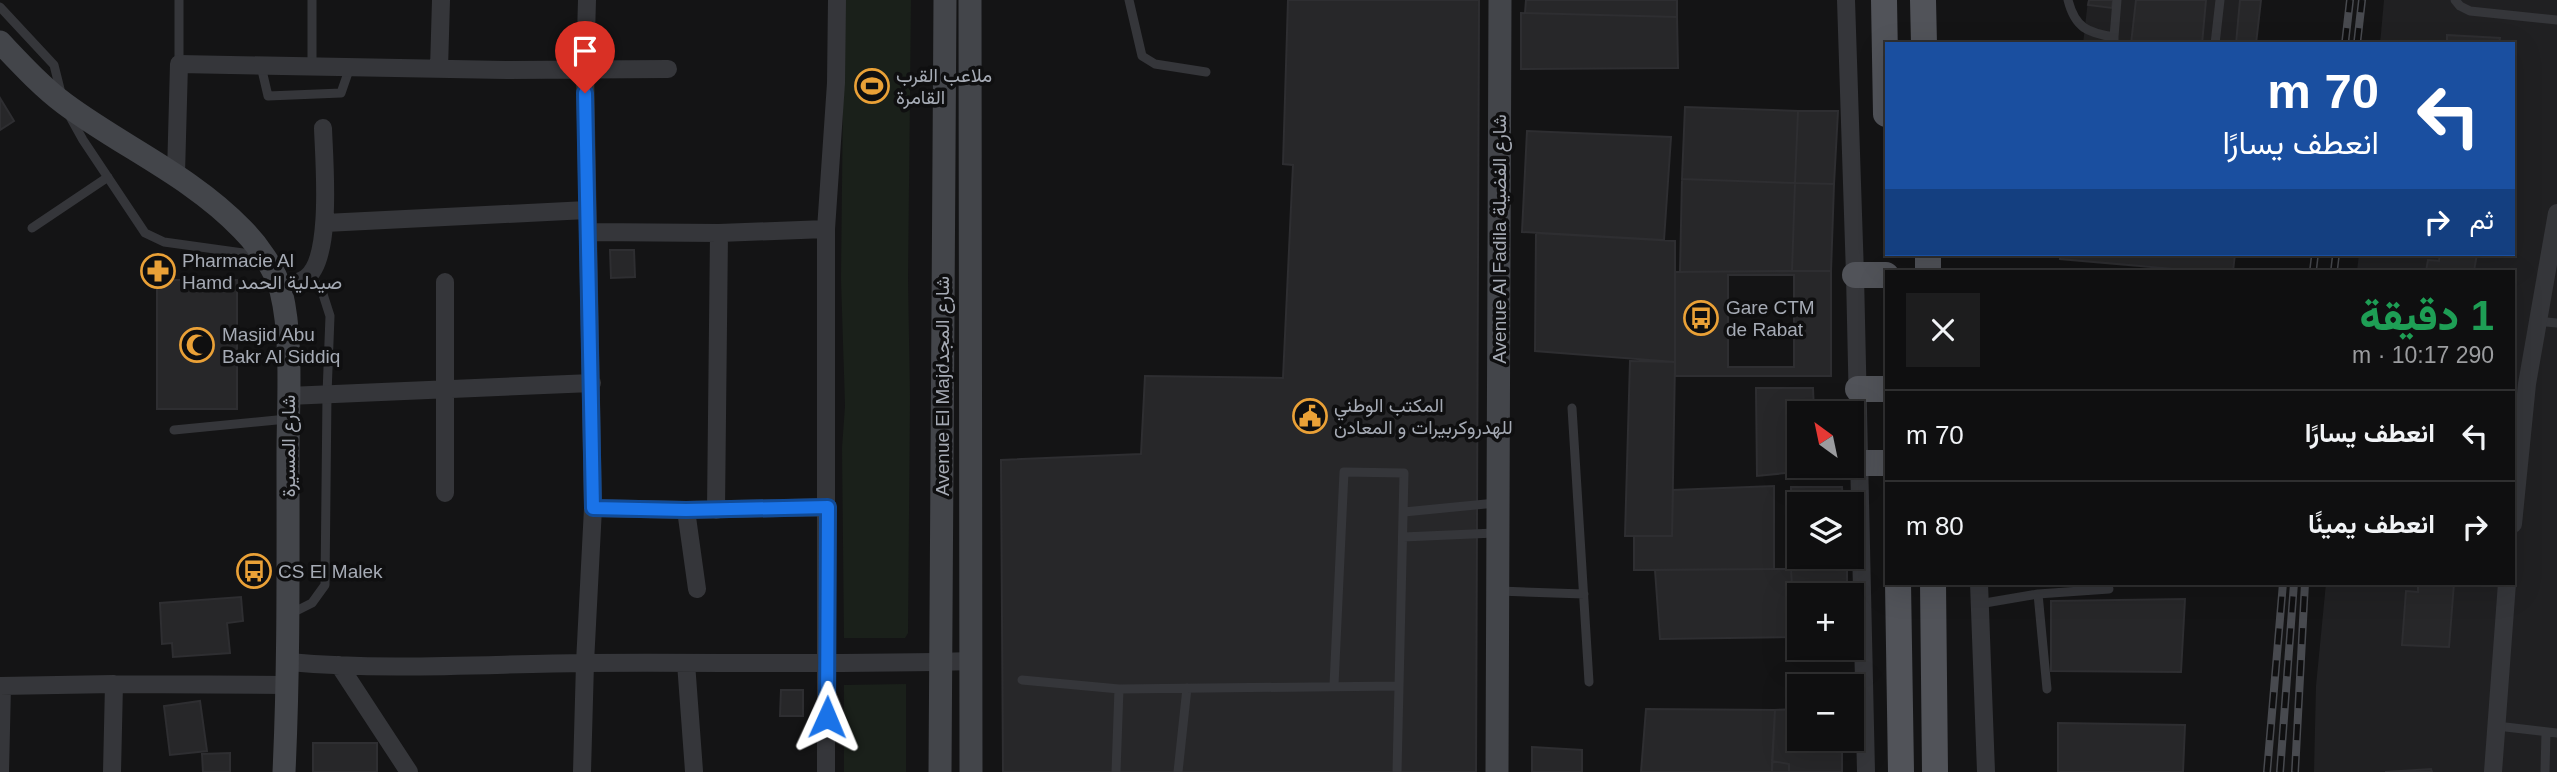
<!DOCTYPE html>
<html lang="ar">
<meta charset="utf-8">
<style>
body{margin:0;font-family:Arial,Vazirmatn,sans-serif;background:#1d1d1e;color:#f1f3f6;direction:rtl;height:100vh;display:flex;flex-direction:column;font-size:26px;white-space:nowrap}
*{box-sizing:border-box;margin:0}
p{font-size:23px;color:#9b9c9f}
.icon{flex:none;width:38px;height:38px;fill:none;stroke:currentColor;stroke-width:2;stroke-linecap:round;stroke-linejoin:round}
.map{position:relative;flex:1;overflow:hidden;direction:ltr}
.side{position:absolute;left:1885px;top:270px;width:630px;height:315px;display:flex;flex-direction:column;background:#0f0f10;border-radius:0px;box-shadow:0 7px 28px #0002,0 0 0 2px #2f2f30;direction:rtl}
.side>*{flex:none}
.banner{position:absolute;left:1885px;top:42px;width:630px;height:214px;border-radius:0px;box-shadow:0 7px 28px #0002,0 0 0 2px #2f2f30;direction:rtl;background:#1a4fa0;color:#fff;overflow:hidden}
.needle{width:46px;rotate:327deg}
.controls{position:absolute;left:1787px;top:401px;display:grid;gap:14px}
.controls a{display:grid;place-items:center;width:77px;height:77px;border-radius:0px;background:#0f0f10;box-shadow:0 7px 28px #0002,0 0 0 2px #2f2f30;font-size:35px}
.pin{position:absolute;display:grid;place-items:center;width:60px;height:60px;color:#fff;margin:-72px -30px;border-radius:50% 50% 50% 0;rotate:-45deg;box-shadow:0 0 7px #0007}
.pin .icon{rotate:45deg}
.me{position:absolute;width:77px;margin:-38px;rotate:1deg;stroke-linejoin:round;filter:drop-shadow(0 0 5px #0008)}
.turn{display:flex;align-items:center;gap:24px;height:147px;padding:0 21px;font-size:32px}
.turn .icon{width:91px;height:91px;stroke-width:2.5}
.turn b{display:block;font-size:49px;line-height:60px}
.then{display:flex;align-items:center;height:66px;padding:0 21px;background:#0003;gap:14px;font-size:26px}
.round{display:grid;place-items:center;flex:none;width:74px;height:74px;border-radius:0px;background:#1d1d1e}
.headline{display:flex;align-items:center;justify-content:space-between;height:119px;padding:0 21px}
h1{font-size:42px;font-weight:800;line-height:52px;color:#1e9e55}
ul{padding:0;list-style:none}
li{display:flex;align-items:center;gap:21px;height:91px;padding:0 21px;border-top:2px solid #2f2f30}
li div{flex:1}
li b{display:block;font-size:26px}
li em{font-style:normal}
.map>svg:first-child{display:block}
.built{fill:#202022}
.green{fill:#1a201a}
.building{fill:#272729;stroke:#2e2e31;stroke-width:2;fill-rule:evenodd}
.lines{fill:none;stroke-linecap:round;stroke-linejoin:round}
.lane{stroke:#35363a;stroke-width:9}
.street{stroke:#35363a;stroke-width:18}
.secondary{stroke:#43454a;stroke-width:23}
.primary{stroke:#515359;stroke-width:26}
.rail-casing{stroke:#484a4f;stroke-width:8}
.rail{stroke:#0f0f10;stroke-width:5;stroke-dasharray:16;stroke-linecap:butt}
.route-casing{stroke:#114b97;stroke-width:18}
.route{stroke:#1a73e8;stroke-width:12}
.labels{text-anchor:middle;stroke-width:7;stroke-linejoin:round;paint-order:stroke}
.poi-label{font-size:19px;fill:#a6abb5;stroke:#0f0f10;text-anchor:start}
.street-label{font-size:19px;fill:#a6abb5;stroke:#0f0f10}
</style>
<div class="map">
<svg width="2557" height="772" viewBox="0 0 2557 772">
<rect width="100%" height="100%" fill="#141415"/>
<path class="built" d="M2088,0H2261L2256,44H2083Z
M2384,0H2557V772H2314L2316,686L2326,583H2513V271H2357L2359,254H2513V44H2380Z"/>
<path class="green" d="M844,0H911L908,280L910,397L908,633L905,638H844L842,448L845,406L841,279Z
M906,684V772H844V685Z"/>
<path class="building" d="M1288,0H1479L1476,772H1003L1001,460L1141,454L1145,376L1283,378L1293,165L1283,164Z
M1526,0H1677V17L1525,13Z
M2089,0H2113L2112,8L2088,5Z
M2136,0H2206L2202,44H2131Z
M2240,0H2261L2256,44H2236Z
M1521,13L1677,17L1678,68L1521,69Z
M2447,35L2500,38L2499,44H2447Z
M0,98L14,121L0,130Z
M1685,107L1798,111L1795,183L1682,179Z
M1798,111H1838L1834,184L1795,183Z
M1527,131L1671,137L1664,240L1522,232Z
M1682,179L1795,183L1792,271L1680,272Z
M1795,183L1834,184L1831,271H1792Z
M1536,233L1675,241V362L1535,351Z
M610,250H634L635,277L611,278Z
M2060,254H2235L2233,271H2197L2060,259Z
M2440,254H2477L2474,271H2426L2428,260L2439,261Z
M1792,271H1831V376H1675V272ZM1728,275H1794V367H1728Z
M157,280H237V409H157Z
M1630,361L1675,362L1672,536H1625Z
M1756,388H1813L1814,413H1799V466H1815V470L1757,476Z
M1774,486V569L1634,570V536H1672L1673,490Z
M1791,487H1842L1843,504H1799V556H1846L1847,568L1791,569Z
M1847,568V595H1799V637H1795L1791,569Z
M1791,569L1795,637L1660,639L1655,570Z
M2418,583H2454L2449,647L2402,645L2406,591L2418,592Z
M241,597L243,621L227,623L230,653L173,657L172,643L162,644L160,603Z
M2185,599L2181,672L2051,671V601Z
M781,690H803V716H780Z
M200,701L207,751L170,755L164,706Z
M1646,709L1775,710L1772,772H1641Z
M1799,709V738H1842V772H1789V764L1772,761L1775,710Z
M2058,723L2185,725L2183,772H2058Z
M313,743H377V772H313Z
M1532,747L1582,750V772H1532Z
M230,753V772H203L202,754Z
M1772,761L1789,764V772H1772Z
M2431,769L2432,772H2385Z"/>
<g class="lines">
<path class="lane" d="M1129,0L1142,56L1155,64L1206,72
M2068,0C2075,28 2088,33 2114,37V44
M2455,0L2460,6L2470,11L2557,20
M0,7L54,65L62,97
M2114,37L2117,0
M2215,44L2220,0
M179,64V0
M261,66L268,96L341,93L350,67
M312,66V0
M68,113L83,140L145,233L164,242L258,255
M32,228L108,177
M2536,321L2557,323
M1572,408L1589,682
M174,430L287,419
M1404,512L1496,503
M1403,537L1495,533
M1499,591L1584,594
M2038,594L2047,689
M1979,604L2038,594L2109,589
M290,614L312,603L325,585L327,394L330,316L321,288L308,277
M1022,680L1119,689L1399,686
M1334,685L1344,472L1404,473L1397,772
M2497,726L2557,733
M1116,772L1119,689
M1178,772L1187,688
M2545,772L2546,732"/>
<path class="street" d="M1846,0L1855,275L1866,772
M439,69L441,0
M176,174L179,64L506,70L668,69
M325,223L587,210
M589,232L719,233L826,229
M280,288C288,285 299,283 306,278C333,259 324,160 323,128
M288,396L592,383
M445,493V282
M593,508L686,510L828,507
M686,510L697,589
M716,510L719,233
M2513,524L2527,384L2557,213
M1979,583L1986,772
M289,662C387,671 487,664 585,663C714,662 843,665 972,661
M686,663L694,771
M339,665L409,772
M0,686L114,684L288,685
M0,772L2,686
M112,772L114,684
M582,772L585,663L593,508L585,70L587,0
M826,772V229L836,83L837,0
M2493,772L2507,583"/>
<path class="secondary" d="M970,0L971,772
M0,42C20,63 41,86 65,104C123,147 191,176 242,229C258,245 275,269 281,291C293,339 288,404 288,455C288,561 289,666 284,772
M940,772L945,0
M1497,772L1500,0"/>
<path class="primary" d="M1884,0L1886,114
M1923,0L1924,44
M1928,254V271
M1855,275H1886
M1858,389H1886
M1859,463H1886
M1898,583L1901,772
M1933,583L1935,772"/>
<g class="rail-casing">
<path id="rail" d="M2345,44L2350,0
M2357,44L2362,0
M2313,271L2315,254
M2334,271L2336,254
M2267,772L2283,583
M2280,772L2294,583
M2295,772L2305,583"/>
</g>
<use href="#rail" class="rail"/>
</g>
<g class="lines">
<g class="route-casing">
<path id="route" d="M585,93L593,508L686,510L828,507L827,717"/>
</g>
<use href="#route" class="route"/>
</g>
<defs>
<g id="stadium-ring" transform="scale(1.75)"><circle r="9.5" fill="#0f0f10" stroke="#eaa137" stroke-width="1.5"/><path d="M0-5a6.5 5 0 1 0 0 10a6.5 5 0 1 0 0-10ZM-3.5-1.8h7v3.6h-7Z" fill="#eaa137"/></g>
<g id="pharmacy-ring" transform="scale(1.75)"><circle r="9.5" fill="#0f0f10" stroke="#eaa137" stroke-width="1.5"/><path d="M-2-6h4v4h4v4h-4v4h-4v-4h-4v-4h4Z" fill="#eaa137"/></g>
<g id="bus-ring" transform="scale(1.75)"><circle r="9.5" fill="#0f0f10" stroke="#eaa137" stroke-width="1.5"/><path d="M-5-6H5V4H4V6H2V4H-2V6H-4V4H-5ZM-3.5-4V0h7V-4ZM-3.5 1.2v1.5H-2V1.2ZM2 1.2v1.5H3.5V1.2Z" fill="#eaa137"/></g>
<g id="mosque-ring" transform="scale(1.75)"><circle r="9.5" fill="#0f0f10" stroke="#eaa137" stroke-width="1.5"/><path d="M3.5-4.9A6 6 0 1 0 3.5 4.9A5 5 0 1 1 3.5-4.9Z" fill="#eaa137"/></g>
<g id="civic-ring" transform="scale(1.75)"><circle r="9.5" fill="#0f0f10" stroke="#eaa137" stroke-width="1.5"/><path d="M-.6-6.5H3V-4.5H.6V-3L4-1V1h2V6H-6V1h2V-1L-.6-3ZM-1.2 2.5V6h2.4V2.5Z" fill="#eaa137"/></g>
</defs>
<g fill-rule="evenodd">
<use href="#stadium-ring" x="872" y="86"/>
<use href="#pharmacy-ring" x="158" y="271"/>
<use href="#bus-ring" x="1701" y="318"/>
<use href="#mosque-ring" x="197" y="345"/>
<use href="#civic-ring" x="1310" y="416"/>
<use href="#bus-ring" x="254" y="571"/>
</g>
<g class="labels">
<g class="poi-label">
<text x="896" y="82">ملاعب القرب<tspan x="896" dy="22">القامرة</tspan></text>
<text x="182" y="267">Pharmacie Al<tspan x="182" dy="22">Hamd صيدلية الحمد</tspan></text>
<text x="1726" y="314">Gare CTM<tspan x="1726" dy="22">de Rabat</tspan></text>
<text x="222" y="341">Masjid Abu<tspan x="222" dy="22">Bakr Al Siddiq</tspan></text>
<text x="1334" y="412">المكتب الوطني<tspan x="1334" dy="22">للهدروكربيرات و المعادن</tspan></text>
<text x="278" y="578">CS El Malek</text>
</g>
<g class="street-label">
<text transform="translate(1499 239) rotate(-90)" y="7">Avenue Al Fadila شارع الفضيلة</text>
<text transform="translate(942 386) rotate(-90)" y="7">Avenue El Majdشارع المجد</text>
<text transform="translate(288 446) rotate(-90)" y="7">شارع المسيرة</text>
</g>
</g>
</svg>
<div class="controls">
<a><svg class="needle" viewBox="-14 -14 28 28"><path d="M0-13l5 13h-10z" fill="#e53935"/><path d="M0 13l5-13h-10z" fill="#9b9c9f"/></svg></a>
<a><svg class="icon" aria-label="layers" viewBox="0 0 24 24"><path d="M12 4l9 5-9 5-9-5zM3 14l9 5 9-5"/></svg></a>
<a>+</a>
<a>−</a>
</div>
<div class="pin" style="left:585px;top:93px;background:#d93025"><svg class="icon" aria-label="arrive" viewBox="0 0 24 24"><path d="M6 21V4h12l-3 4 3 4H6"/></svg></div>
<svg class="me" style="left:827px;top:717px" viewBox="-20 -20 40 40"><path d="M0-17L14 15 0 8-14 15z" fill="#1a73e8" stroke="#fff" stroke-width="4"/></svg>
<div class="banner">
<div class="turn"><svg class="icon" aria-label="left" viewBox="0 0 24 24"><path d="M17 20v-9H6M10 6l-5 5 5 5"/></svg><div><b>70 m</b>انعطف يسارًا</div></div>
<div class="then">ثم<svg class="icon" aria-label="right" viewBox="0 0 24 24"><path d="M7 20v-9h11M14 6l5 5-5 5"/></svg></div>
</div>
<section class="side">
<div class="headline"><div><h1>1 دقيقة</h1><p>290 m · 10:17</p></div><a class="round"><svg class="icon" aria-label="close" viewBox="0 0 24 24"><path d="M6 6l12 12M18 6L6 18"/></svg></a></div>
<ul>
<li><svg class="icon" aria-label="left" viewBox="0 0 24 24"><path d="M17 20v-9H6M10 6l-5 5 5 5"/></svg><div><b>انعطف يسارًا</b></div><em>70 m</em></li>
<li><svg class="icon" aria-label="right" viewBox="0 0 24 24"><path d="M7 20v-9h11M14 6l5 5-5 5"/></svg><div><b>انعطف يمينًا</b></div><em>80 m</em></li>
</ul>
</section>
</div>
